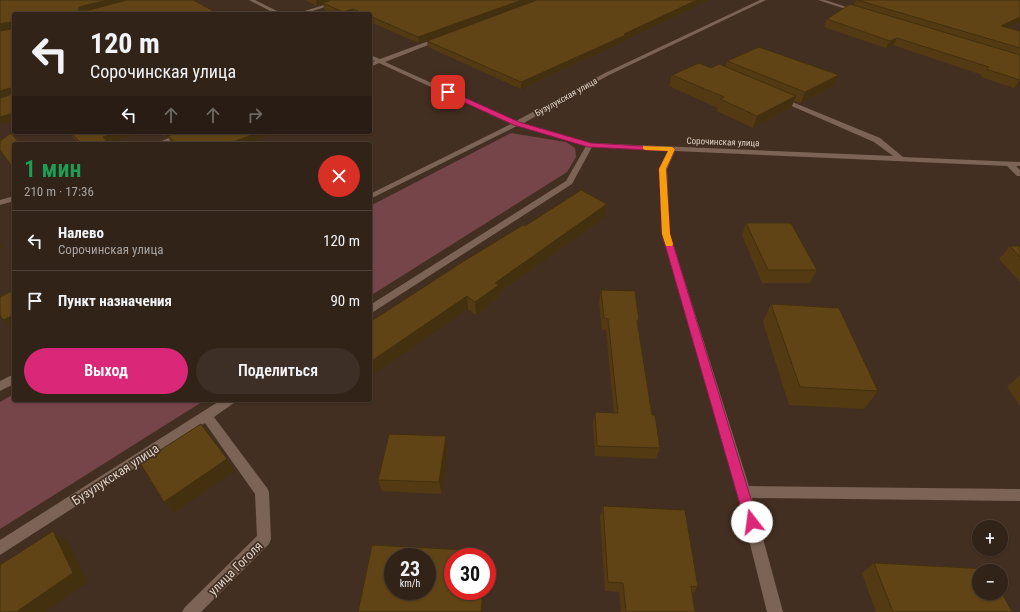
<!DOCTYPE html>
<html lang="ru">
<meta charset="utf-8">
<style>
body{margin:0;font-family:"Roboto Condensed",sans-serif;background:#3d2f26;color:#f1f3f6;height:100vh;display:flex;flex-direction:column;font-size:15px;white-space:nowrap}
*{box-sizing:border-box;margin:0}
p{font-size:13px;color:#a8a4a2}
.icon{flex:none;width:22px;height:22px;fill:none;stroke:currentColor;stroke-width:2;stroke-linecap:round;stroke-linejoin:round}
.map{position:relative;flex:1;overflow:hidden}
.drawer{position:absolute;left:12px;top:142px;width:360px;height:260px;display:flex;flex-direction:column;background:#322319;border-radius:4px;box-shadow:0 1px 3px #0004,0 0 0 1px #4d4038}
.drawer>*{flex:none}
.guide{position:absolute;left:12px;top:12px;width:360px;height:122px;border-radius:4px;box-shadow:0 1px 3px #0004,0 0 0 1px #4d4038;background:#322319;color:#f1f3f6;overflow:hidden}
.controls{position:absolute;left:972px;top:520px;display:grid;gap:8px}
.controls a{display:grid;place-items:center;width:36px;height:36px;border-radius:50%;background:#322319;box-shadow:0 1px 3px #0004,0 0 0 1px #4d4038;font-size:20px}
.speed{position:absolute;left:384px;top:548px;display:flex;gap:8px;font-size:20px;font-weight:700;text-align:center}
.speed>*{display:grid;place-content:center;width:52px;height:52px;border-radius:50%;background:#322319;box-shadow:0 1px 3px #0004,0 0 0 1px #4d4038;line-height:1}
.speed small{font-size:10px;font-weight:400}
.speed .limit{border:6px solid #d22;background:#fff;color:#111}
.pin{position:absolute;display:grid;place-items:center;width:34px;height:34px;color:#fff;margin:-17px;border-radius:8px;box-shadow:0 2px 6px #0006}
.me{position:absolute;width:44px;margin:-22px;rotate:345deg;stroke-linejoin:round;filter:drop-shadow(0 0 3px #0008)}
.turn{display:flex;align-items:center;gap:14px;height:84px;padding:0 12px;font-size:18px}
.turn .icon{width:52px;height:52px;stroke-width:2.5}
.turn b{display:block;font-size:28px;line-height:34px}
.lanes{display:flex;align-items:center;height:38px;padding:0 12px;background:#0003;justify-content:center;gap:20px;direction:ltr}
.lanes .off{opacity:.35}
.round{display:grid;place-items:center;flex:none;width:42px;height:42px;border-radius:21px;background:#3d2f26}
.head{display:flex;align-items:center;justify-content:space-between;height:68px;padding:0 12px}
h1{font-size:24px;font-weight:600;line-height:30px;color:#1e9e55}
.cta{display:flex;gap:8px;margin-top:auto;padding:8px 12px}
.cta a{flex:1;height:46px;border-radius:24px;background:#db2777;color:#fff;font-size:16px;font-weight:600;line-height:46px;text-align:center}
.cta a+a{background:#3d2f26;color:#f1f3f6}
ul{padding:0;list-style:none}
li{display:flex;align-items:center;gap:12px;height:60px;padding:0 12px;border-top:1px solid #4d4038}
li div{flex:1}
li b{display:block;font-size:15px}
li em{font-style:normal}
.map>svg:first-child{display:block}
.green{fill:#754549}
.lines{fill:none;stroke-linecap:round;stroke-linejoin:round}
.minor{fill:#7b6455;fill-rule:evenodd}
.wall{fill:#533a12}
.shaded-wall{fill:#43300f}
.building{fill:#604415;stroke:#43300f;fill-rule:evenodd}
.route{fill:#db2777;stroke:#8e194d}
.slow{fill:#f59e0b}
.labels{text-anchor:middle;stroke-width:3.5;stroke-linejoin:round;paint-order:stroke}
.far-street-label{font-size:9px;fill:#ded1c8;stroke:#432f21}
.near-street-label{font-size:13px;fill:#ded1c8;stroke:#432f21}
</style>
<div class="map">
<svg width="1020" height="612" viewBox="0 0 1020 612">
<rect width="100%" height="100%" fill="#432f21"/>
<path class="green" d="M511,133L566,142L575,148L576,157L567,172L370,296V206Z
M14,394V400H205L0,529V402Z"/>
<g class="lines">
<path class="minor" d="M249,0H255L283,14H276Z
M340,0H347L303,14H295Z
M760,0H766L609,75L522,124L590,143L893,156L874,142L778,100L777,99L780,97L880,138L903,157L1020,162V166H1016L1020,170V176H1017L1007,166L675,151L667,169L670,234L749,486L1020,489V501L752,498L783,612H767L737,492L662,234L659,169L668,151L592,147L572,184L370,314V305L566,181L586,146L517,126L370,199V194L511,124L379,63L370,67V63L375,61L370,59V55L380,59L437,38H441V40L385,62L516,121L605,73Z
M818,0H825L859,11L855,12Z
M184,132H195L165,144H154Z
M14,196V201L0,205V200Z
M14,374V384L0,391V381Z
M221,400H236L234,403L214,417L267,488L269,492L271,539L269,544L201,612H182L185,607L257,536L255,494L205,423L0,555V540Z"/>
</g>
<path class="wall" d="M305,0H709L625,40V41L521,89L428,47L427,41L483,20L419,43L370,22V14H335L324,9L323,4L317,6Z
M856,0L1008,28L1020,31V85L1014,88L981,77L982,75L893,45L886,48L824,27L827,19L854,5Z
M727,61L839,75L834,86L801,103L794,101L791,108L753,128L717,111L718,108L669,86L672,75L711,68L726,67Z
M68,132H141L109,143L110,144H79Z
M159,132H278L248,144H172L168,137L165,138Z
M607,204L605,217L499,293V298L476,315L468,309L464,261L525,226Z
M746,223L817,270L810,283H762L742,235Z
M1010,246H1020V282L999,259Z
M601,290L639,320L638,325L652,415L660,448L656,459L595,456L593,423L595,412L614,413L606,330H602L599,301Z
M771,304L878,391L864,409L789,405L763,322Z
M1020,375V406L1007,387Z
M332,400H342L336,404Z
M448,448L442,494L382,491L378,480Z
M603,506L698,587L692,594L695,612H621L619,592L605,591L600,517Z
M874,563L1012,612H876L862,573Z"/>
<path class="shaded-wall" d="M107,0H130L82,13L78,10L79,7Z
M316,0H335L323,3V4L317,6Z
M522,0H539L419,43L418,37Z
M697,0H709L625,40V41L521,89V82Z
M353,9L354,14H343V12Z
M1020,17V22L996,33L1001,26Z
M10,22L14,28L0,31V24Z
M897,38L893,45L886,48L890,41Z
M839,75L834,86L801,103L805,92Z
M1020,80V85L1014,88Z
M10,88L14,95L0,99V91Z
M796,96L791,108L753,128L757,116Z
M14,113V121L0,125V117Z
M119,132H141L107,144L103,137Z
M163,132H180L165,138Z
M259,132H278L248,144H228Z
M607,204L605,217L499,293V298L476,315L475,302L495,283Z
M0,241L4,248L0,249Z
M467,296L468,309L370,377V362Z
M14,315V332L3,320Z
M334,400H342L336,404Z
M446,436L448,448L442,494L439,482Z
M227,459L235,471L174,513L164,502Z
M53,531L68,542L88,582L45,612H16Z
M483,591H485L483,612H481Z"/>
<path class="building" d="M0,0H107L79,7L78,10H89L127,0H193L219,14H14V113L0,117V98L10,95L11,90L10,88L0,91V31L11,29L12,23L10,22L0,24Z
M332,0H522L418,37L370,16V14H366L353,9L343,12L323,3Z
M537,0H697L624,34L626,35L521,82L427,41Z
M857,0H1020V17L1001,26L1020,31V48Z
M850,4L1020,55V80L986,69L989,67L897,38L890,41L827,19Z
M759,47L839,75L805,92L727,61Z
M699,63L711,68L719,64L796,96L757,116L720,99L724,97L672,75Z
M70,132H119L103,137L110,144H82Z
M180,132H259L228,144H177L168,136Z
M11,133L20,144H14V169L0,150V141Z
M581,190L607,204L495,283L499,285L475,302L467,296L370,362V322L464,261L523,225L525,226Z
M746,223H791L817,270H768Z
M1010,246H1020V257Z
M14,290V315L3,320L0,315V297Z
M601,290L635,291L639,320H637L652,415H655L660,448L597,446L595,412L618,413L608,319L604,318Z
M771,304L839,308L878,391L800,387Z
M201,424L227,459L164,502L140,463Z
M389,434L446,436L439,482L378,480Z
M603,506L685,510L698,587L691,586L695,612H626L623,583L608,582Z
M53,531L73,573L16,612H0V565Z
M372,545L486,551L485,557H453V591H483L481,612H358ZM393,557H427V591H393Z
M874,563L989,569L990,571H979V593H1001V591L1012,612H893Z"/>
<path class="route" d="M446,91H450L519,122L591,143L674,148L675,149L666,169L670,234L758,522L756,526L752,528L747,526L745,522L662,234L659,169L668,151L588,147L514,125L446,94Z"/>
<path class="slow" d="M643,146L672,147L675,149L666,169L670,234L673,244L672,246H666L662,234L659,169L668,151L645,150L643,149Z"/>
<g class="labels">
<g class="far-street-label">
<text transform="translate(566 97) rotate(-29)" y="3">Бузулукская улица</text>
<text transform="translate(723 142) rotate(2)" y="3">Сорочинская улица</text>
</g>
<g class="near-street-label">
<text transform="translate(115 474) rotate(-33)" y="5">Бузулукская улица</text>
<text transform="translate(235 568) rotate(-45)" y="5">улица Гоголя</text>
</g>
</g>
</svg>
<div class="controls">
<a>+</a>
<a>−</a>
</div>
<div class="speed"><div>23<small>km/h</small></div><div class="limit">30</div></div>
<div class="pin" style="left:448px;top:92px;background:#d93025"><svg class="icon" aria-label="arrive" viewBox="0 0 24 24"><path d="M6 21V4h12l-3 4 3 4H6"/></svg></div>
<svg class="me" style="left:752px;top:522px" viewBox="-20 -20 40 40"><circle r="19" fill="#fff"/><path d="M0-13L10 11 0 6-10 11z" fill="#db2777"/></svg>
<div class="guide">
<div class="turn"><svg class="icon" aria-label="left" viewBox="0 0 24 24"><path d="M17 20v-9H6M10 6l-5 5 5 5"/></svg><div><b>120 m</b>Сорочинская улица</div></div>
<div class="lanes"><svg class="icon" aria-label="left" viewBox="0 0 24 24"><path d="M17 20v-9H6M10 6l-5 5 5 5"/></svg><svg class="icon off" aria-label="ahead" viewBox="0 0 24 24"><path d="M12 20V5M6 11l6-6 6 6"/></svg><svg class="icon off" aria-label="ahead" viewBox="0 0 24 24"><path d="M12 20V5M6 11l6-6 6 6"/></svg><svg class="icon off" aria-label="right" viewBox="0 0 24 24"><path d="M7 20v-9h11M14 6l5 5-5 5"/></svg></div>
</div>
<section class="drawer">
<div class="head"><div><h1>1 мин</h1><p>210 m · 17:36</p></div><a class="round" style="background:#d93025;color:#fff"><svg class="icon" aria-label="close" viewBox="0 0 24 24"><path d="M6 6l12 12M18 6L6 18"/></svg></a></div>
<ul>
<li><svg class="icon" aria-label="left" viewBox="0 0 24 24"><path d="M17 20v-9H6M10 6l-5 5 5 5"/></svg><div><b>Налево</b><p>Сорочинская улица</p></div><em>120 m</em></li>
<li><svg class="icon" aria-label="arrive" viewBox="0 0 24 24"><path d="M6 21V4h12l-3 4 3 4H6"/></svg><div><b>Пункт назначения</b></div><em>90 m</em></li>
</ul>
<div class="cta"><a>Выход</a><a>Поделиться</a></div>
</section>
</div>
